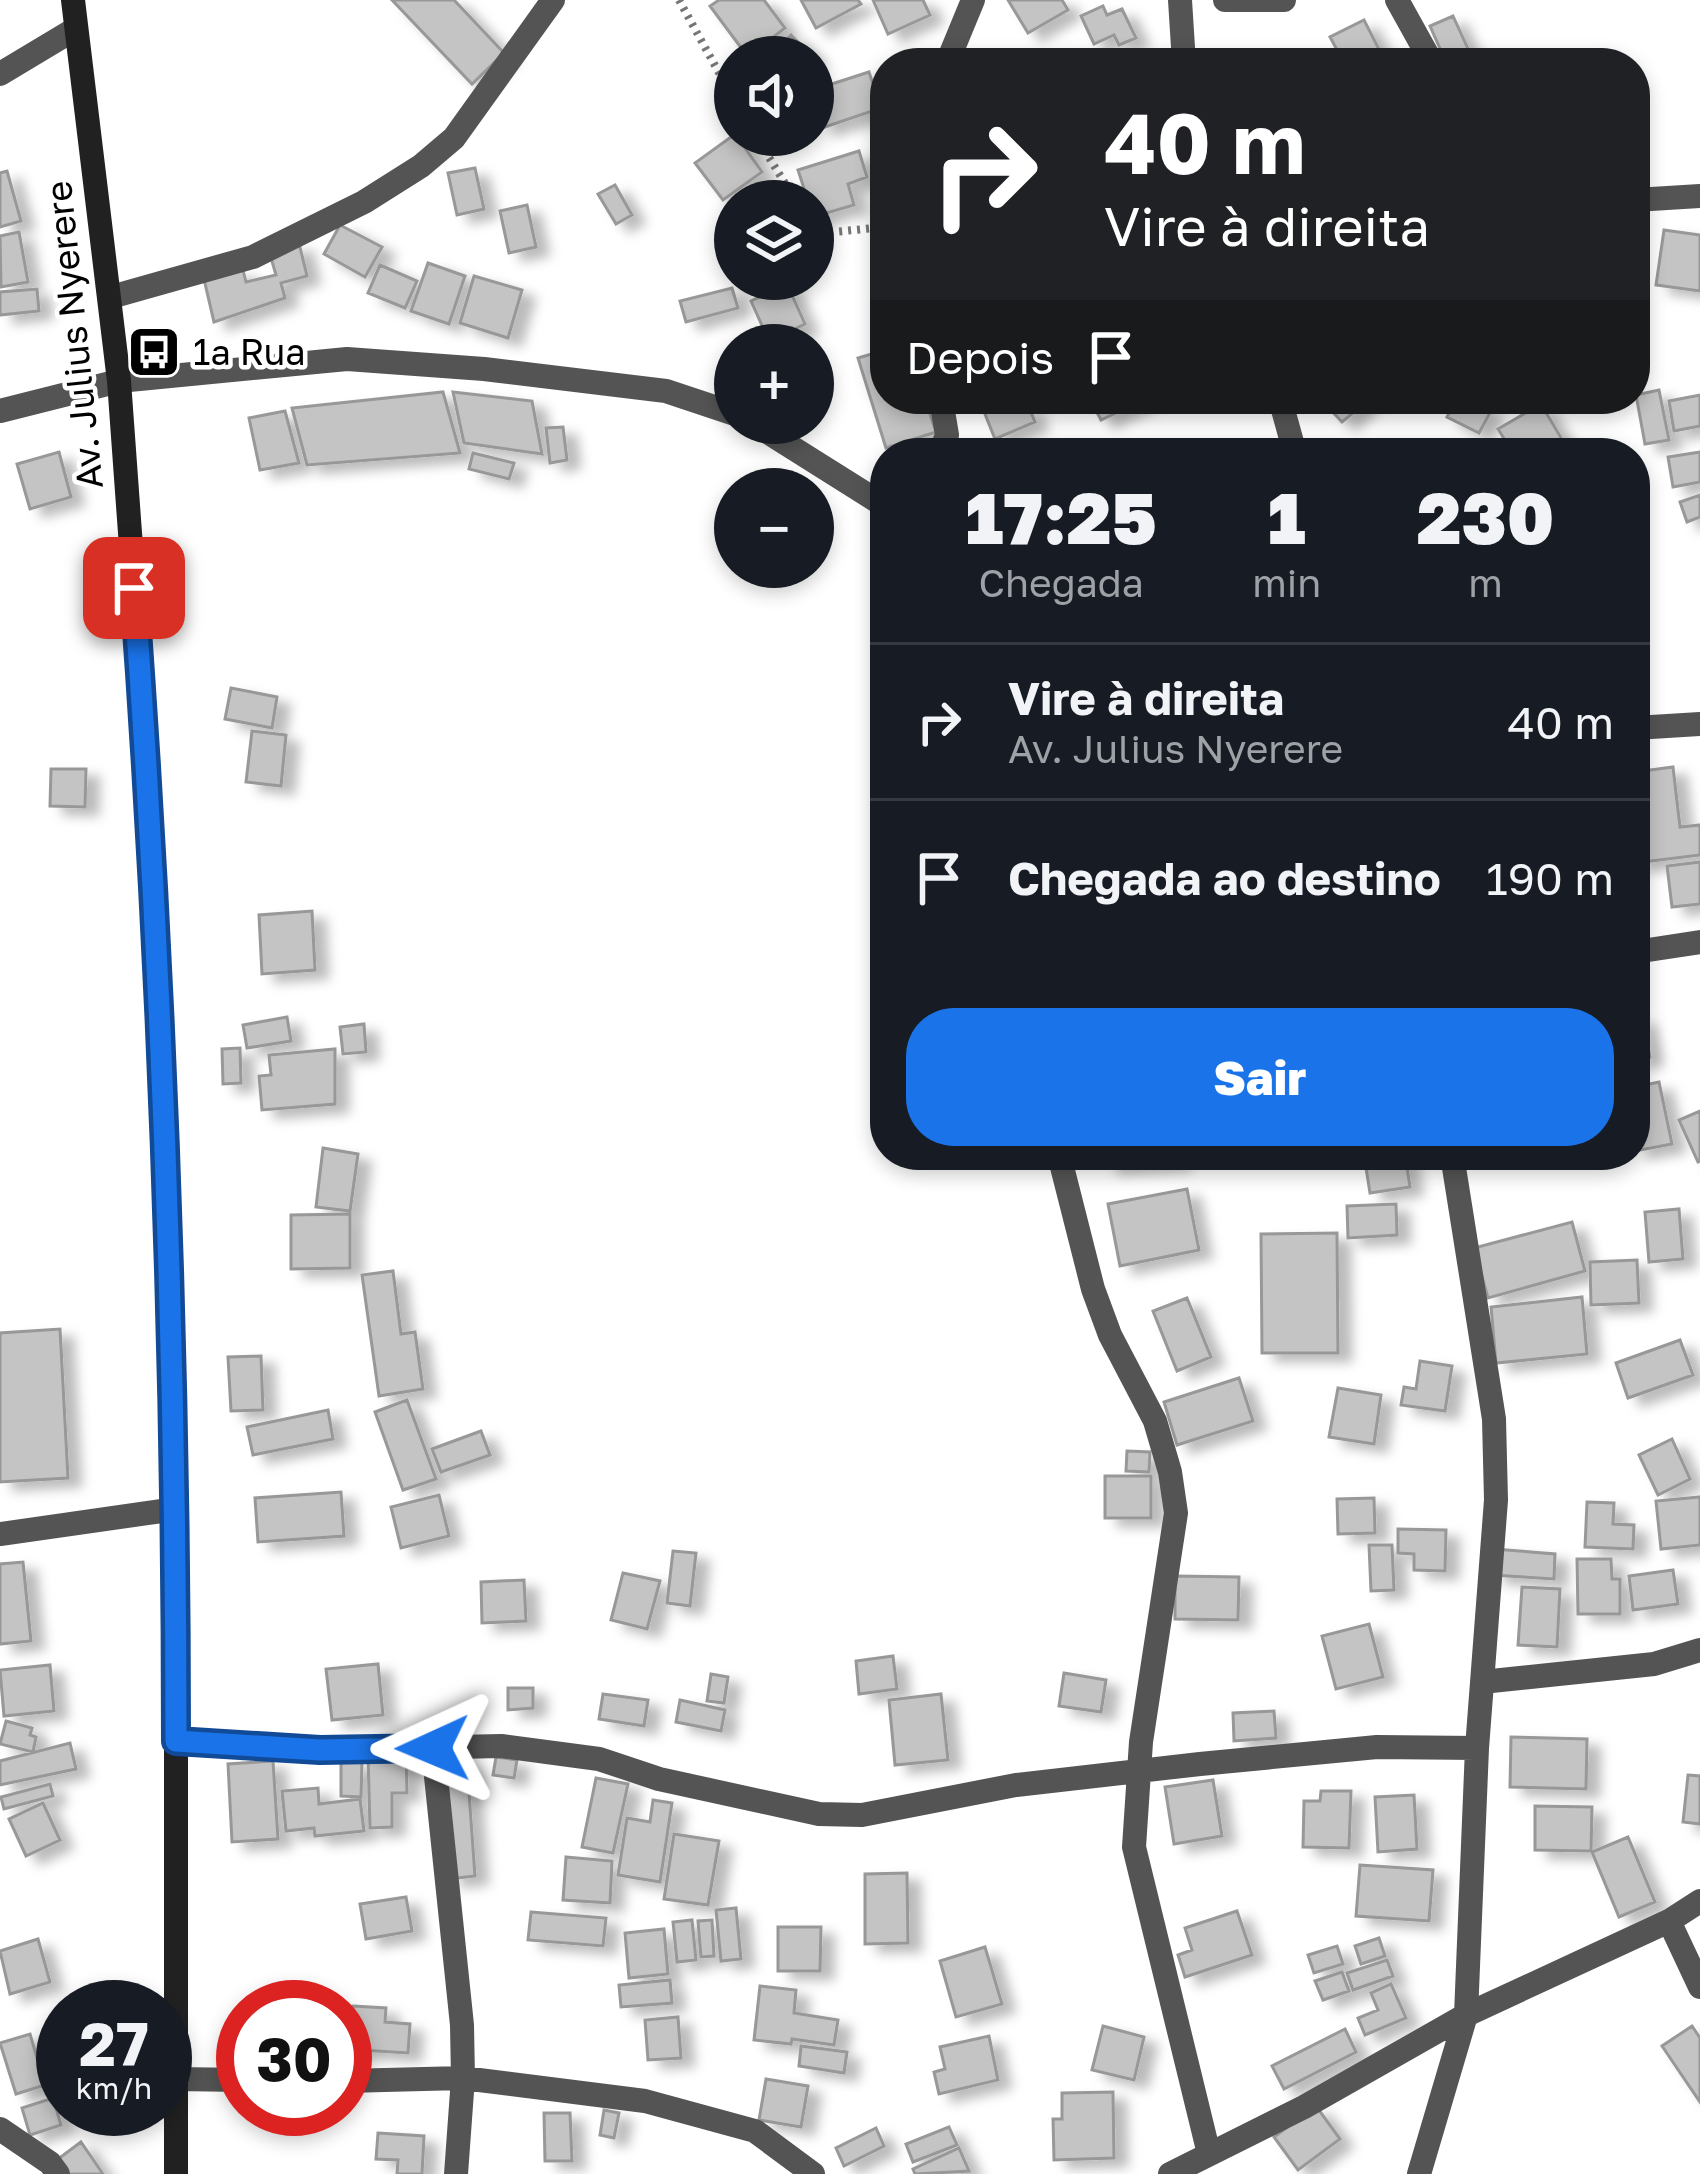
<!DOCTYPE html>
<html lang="pt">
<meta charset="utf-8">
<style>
body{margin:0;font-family:"Golos Text",sans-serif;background:#20242c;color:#f1f3f6;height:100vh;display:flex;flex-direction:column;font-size:45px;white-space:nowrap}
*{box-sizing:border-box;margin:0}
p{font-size:39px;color:#9ea1a6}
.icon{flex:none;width:66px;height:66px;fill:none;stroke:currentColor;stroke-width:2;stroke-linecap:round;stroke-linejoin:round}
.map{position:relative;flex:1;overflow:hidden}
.sheet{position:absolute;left:870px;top:438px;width:780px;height:732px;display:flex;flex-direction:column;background:#171b24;border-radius:48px;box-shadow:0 6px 18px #0003}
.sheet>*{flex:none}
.banner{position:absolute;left:870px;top:48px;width:780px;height:366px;border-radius:48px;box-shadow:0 6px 18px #0003;background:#202124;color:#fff;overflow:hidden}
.fabs{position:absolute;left:714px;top:36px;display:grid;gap:24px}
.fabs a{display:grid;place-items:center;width:120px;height:120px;border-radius:50%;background:#171b24;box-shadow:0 6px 18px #0003;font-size:60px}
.speed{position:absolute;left:36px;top:1980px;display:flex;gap:24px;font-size:60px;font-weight:700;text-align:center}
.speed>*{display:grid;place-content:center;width:156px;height:156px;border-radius:50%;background:#171b24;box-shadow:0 6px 18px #0003;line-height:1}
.speed small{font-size:30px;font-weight:400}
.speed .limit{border:18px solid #d22;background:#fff;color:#111}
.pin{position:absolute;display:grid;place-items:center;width:102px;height:102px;color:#fff;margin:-51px;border-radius:24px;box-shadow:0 6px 18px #0006}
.me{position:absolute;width:132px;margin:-66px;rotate:269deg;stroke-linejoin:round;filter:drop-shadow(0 0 9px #0008)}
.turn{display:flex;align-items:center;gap:42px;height:252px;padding:0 36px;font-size:54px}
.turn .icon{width:156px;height:156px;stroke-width:2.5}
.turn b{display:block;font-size:84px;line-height:102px}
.then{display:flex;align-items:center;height:114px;padding:0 36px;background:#0003;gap:24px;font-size:45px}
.eta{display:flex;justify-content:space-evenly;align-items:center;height:204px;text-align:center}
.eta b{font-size:72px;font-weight:800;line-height:84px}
.button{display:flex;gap:24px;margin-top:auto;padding:24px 36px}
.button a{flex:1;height:138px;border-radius:48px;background:#1a73e8;color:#fff;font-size:48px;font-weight:800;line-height:138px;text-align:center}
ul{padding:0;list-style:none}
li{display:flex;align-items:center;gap:36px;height:156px;padding:0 36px;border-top:3px solid #363941}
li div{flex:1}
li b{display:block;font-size:45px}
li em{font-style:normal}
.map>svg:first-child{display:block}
.building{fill:#c4c4c4;stroke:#989898;stroke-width:3;filter:url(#shadow)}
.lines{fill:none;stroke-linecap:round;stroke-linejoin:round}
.path{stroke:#767676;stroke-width:8;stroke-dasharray:3 6;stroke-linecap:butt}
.minor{stroke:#545454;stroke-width:24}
.secondary{stroke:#212121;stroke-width:24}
.route-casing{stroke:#114b97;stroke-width:30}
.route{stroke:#1a73e8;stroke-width:21}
.labels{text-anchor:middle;stroke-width:9;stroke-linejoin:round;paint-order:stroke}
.street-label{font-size:36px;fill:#000;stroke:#fff}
.poi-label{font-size:36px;fill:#000;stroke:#fff;text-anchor:start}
</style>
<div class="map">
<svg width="1700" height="2174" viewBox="0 0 1700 2174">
<defs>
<filter id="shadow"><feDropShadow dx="13" dy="8" stdDeviation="6" flood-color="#0004"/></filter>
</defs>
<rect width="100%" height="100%" fill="#fff"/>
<path class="building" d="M392,0H454L504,53L472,84Z
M719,0H764L785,28L748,57L710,6Z
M801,0H858L861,4L816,28Z
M873,0H923L930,15L888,34Z
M1008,0H1062L1068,10L1028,33Z
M1103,6L1107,15L1122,9L1136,38L1119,45L1114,35L1094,44L1081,16Z
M1453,16L1469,51L1446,62L1430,26Z
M1364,20L1386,63H1344L1330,37Z
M791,35L813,57H770Z
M869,72L881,108L822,128L813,90Z
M735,134L762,172L723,200L695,163Z
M859,151L867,177L848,184L854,205L813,217V201H808L798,170Z
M475,168L484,209L457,215L448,173Z
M7,171L21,221L0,227V173Z
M615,185L632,215L616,224L598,194Z
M527,205L536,247L509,253L500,211Z
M340,225L382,247L365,277L324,254Z
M1664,230L1700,235V291L1656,285Z
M19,232L28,282L1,287L0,236Z
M299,243L307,276L281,283L285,298L214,322L204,279L243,270L246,282L276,275L269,251Z
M428,263L465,276L449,324L411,311Z
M380,265L417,281L405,308L368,293Z
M474,276L522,290L508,338L460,323Z
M787,284L805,324L769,341L751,301Z
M732,288L738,308L686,322L680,301Z
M37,289L39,311L0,315V292Z
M885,350V399H925L936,432L886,448L858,358Z
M1659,390L1669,440L1645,444L1636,395Z
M443,392L460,453L307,465L292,408Z
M453,392L532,401L542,454L464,443Z
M1700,395V426L1674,431L1669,401Z
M979,399H1007L1013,412L1028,405L1035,422L995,439Z
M1090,399H1143V400L1101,420Z
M1339,399H1360L1364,404L1342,422L1329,408Z
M1456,399H1467L1491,411L1479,433L1447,417Z
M1541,404L1570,453H1513L1498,429Z
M285,411L299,463L260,470L249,418Z
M563,427L567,460L550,463L546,428Z
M59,452L71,497L30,509L17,464Z
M1700,452V482L1673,487L1668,457Z
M473,453L514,463L509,479L469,469Z
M1700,495V517L1687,522L1680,502Z
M231,688L277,697L272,728L225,719Z
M252,731L286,735L281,786L246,782Z
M1673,767L1680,827L1700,825V855L1635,863V772Z
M51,769H86L85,807L50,806Z
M1700,862V904L1672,907L1667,866Z
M312,911L315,970L262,974L259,915Z
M287,1017L291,1041L247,1048L243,1025Z
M1642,1017L1650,1057L1635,1060V1019Z
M364,1024L366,1052L343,1054L340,1027Z
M240,1048L241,1083L223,1084L222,1049Z
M335,1049V1104L262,1110L259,1076L271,1075L269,1055Z
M1659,1082L1672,1144L1635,1151V1087Z
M1700,1111V1161L1698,1162L1679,1120Z
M323,1148L358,1154L350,1211L316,1207Z
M1105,1155H1176L1177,1161L1106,1165Z
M1364,1155H1405L1410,1187L1370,1193Z
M1187,1189L1199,1250L1120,1266L1108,1204Z
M1396,1204L1397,1235L1348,1238L1347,1206Z
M1679,1209L1683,1259L1649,1262L1645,1212Z
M350,1214V1268L291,1269V1215Z
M1572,1222L1585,1271L1488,1298L1474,1248Z
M1337,1233L1338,1353H1262L1261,1234Z
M1637,1260L1639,1303L1591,1305L1590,1262Z
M393,1271L401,1334L415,1332L423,1389L379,1396L362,1275Z
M1582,1297L1587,1354L1496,1363L1491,1307Z
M1187,1298L1211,1357L1177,1371L1153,1311Z
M60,1329L68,1478L0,1482V1333Z
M1680,1340L1693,1375L1628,1398L1616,1363Z
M261,1356L263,1410L231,1411L228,1357Z
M1420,1361L1452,1366L1445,1411L1401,1405L1404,1387L1416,1389Z
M1239,1378L1253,1421L1177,1445L1164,1402Z
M1338,1388L1381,1395L1374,1444L1329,1437Z
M407,1400L436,1479L403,1490L375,1412Z
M328,1410L333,1439L253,1455L247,1427Z
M481,1431L490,1455L441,1472L432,1449Z
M1672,1439L1690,1479L1658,1495L1639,1455Z
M1127,1451L1150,1452L1149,1472L1126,1471Z
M1105,1476H1151V1518H1105Z
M341,1492L344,1536L258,1542L255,1498Z
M439,1495L449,1536L401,1548L391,1507Z
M1700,1497V1545L1661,1549L1656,1501Z
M1374,1498L1375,1533L1338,1534L1337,1499Z
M1587,1502L1614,1503L1613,1524L1634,1525L1633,1549L1585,1547Z
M1398,1529L1446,1530L1445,1571L1414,1570V1554L1398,1553Z
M1369,1545H1392L1394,1590L1371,1591Z
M1494,1549L1555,1554L1554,1579L1492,1575Z
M673,1551L696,1553L690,1606L667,1603Z
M1577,1559H1611L1612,1579H1620V1614H1578Z
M23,1562L31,1641L0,1644V1564Z
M1673,1570L1678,1604L1633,1610L1629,1576Z
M623,1573L660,1581L647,1629L611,1620Z
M1175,1576L1239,1577L1238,1620L1175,1619Z
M524,1580L526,1621L482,1623L481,1582Z
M1522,1587L1560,1589L1557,1647L1518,1645Z
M1369,1624L1383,1677L1336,1689L1322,1636Z
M893,1656L897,1689L859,1694L856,1661Z
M378,1664L383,1715L332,1720L326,1669Z
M50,1665L54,1711L4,1716L0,1670Z
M1064,1673L1106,1680L1101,1712L1059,1706Z
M711,1674L728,1677L724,1703L707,1701Z
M508,1688H533V1708L508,1710Z
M603,1694L648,1700L644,1726L599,1719Z
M941,1694L948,1760L895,1765L889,1700Z
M680,1700L725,1710L721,1731L676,1722Z
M1274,1711L1276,1738L1234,1741L1233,1713Z
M6,1721L32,1728L30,1735L36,1737L33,1752L0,1744Z
M1511,1737L1587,1739L1586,1789L1510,1787Z
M70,1743L76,1769L0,1785V1761Z
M368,1756H406L407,1793H392V1827L370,1828Z
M496,1757L517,1760L514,1778L493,1775Z
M273,1761L278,1839L232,1842L228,1764Z
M362,1761L361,1797L341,1796V1762Z
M467,1765L475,1876L449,1879L440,1767Z
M1688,1775L1700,1776V1824L1683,1822Z
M596,1778L628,1784L613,1853L582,1847Z
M1213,1780L1222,1836L1174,1844L1165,1787Z
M50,1784L53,1796L4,1809L1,1797Z
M318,1788L319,1804L360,1799L364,1831L315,1836L314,1828L286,1831L282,1791Z
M1321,1791H1351L1349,1848L1303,1847L1304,1801H1320Z
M1414,1795L1417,1849L1378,1852L1375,1797Z
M653,1800L672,1803L660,1882L618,1875L627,1818L650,1822Z
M43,1803L60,1840L26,1856L9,1819Z
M1535,1806L1592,1807L1591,1851L1535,1850Z
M674,1834L719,1841L708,1905L664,1899Z
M1628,1837L1655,1902L1619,1917L1592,1852Z
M566,1857L612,1861L610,1903L563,1900Z
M1360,1865L1433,1870L1429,1921L1356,1916Z
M907,1873L908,1943L865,1944V1874Z
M406,1897L412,1931L366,1939L360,1904Z
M736,1908L741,1959L721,1961L716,1910Z
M1237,1911L1252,1955L1185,1977L1178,1955L1192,1950L1185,1928Z
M531,1912L606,1918L603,1946L528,1940Z
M692,1920L696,1960L677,1962L673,1922Z
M712,1920L714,1956L701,1957L698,1921Z
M778,1927H821L820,1971H778Z
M664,1929L668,1974L629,1978L625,1933Z
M1379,1938L1385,1956L1361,1964L1355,1946Z
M38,1939L50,1982L10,1994L0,1951Z
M1337,1946L1343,1964L1314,1973L1308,1955Z
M985,1947L1002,2004L956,2017L940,1961Z
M1387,1960L1393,1976L1353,1990L1347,1973Z
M1342,1972L1349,1991L1323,2000L1315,1981Z
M670,1980L672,2003L621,2007L619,1985Z
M1391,1984L1406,2018L1365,2035L1358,2018L1378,2010L1371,1993Z
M760,1986L796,1990L794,2013L838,2020L834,2045L792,2039L791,2044L754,2040Z
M353,2006L386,2008L385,2022L410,2024L408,2053L345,2049V2024L352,2025Z
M678,2017L681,2058L648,2060L645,2020Z
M1103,2026L1144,2037L1134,2080L1092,2070Z
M1692,2026L1700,2038V2102L1662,2046Z
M1345,2029L1356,2052L1284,2089L1272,2066Z
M30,2034L45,2085L16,2094L0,2043Z
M989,2036L998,2080L939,2094L934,2072L945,2069L940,2047Z
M801,2046L847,2052L844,2073L799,2066Z
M766,2079L808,2086L801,2127L759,2120Z
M1113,2092L1114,2158L1054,2160L1053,2119H1062V2093Z
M53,2098L61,2125L30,2135L22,2108Z
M1316,2106L1340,2139L1298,2170L1274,2137Z
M604,2110L619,2113L614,2138L600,2135Z
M544,2113H570L572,2161H545Z
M949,2127L957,2145L913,2162L906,2144Z
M876,2128L884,2146L844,2166L836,2148Z
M378,2133L424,2136L422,2174H397L398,2160L376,2159Z
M81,2142L103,2174H63L54,2162Z
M959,2148L969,2171L915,2174L913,2169Z"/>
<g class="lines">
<path class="path" d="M679,0L735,102
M755,135L796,201
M813,229L823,233L885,227"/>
<path class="minor" d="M1180,0L1184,63
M1225,0H1284
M1397,0L1432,63
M947,63L973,0
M0,74L75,29
M1635,200L1700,196
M111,297L253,257L364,202L421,166L454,138L553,0
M1280,399L1295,453
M0,411L119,381L347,359L484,369L666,391L735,414
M753,423L885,506
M940,453L947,435L941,399
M1635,728L1700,724
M1635,952L1700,942
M1059,1155L1093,1289L1110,1335L1155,1421L1170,1472L1176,1513L1141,1742L1134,1847L1209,2154
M0,1534L176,1509
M1482,1682L1654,1664L1700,1650
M176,1741L320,1750L501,1746L599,1759L659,1779L819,1814L862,1815L1016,1785L1200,1764L1377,1747L1477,1748
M433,1748L462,2025L463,2078L456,2174
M1669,1921L1700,1987
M176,2079L243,2080
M345,2081L463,2078L645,2101L755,2131L813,2174
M0,2129L50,2163L58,2174
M1170,2174L1304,2107L1466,2015L1669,1921L1700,1901
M1419,2174L1466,2015L1477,1748L1496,1500L1494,1419L1452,1155"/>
<path class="secondary" d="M73,0L119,381L140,671L166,1123L176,1509V2174"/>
</g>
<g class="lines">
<g class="route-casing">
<path id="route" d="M134,588C162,971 176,1356 176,1741L320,1750L433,1748"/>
</g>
<use href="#route" class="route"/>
</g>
<defs>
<g id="bus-square" transform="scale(2.7)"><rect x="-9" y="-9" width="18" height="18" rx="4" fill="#000" stroke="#fff"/><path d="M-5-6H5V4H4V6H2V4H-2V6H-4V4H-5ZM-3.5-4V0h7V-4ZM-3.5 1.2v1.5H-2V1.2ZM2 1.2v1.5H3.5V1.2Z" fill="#fff"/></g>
</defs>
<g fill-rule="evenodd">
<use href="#bus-square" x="154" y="352"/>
</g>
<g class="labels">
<g class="street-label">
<text transform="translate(74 335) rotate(-96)" y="13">Av. Julius Nyerere</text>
</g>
<g class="poi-label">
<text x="193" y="365">1ª Rua</text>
</g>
</g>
</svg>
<div class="fabs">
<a><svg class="icon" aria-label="sound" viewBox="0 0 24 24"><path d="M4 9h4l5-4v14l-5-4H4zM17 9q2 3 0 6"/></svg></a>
<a><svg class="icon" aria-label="layers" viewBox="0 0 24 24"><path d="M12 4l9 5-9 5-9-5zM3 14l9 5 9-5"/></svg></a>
<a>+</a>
<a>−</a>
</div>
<div class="speed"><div>27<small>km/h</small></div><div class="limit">30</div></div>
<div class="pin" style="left:134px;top:588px;background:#d93025"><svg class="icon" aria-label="arrive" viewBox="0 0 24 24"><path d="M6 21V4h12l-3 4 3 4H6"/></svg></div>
<svg class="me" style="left:433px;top:1748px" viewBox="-20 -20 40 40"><path d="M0-17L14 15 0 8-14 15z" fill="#1a73e8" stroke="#fff" stroke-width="4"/></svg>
<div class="banner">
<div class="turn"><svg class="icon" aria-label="right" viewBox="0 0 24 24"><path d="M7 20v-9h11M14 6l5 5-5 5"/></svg><div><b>40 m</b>Vire à direita</div></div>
<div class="then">Depois<svg class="icon" aria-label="arrive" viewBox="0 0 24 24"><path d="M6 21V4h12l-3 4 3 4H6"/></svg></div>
</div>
<section class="sheet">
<div class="eta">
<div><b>17:25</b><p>Chegada</p></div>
<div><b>1</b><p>min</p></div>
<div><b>230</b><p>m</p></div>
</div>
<ul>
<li><svg class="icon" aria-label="right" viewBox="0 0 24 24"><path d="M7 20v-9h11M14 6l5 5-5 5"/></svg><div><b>Vire à direita</b><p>Av. Julius Nyerere</p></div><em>40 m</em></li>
<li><svg class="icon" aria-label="arrive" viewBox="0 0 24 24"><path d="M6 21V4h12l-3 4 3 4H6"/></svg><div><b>Chegada ao destino</b></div><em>190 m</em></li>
</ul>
<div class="button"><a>Sair</a></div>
</section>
</div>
